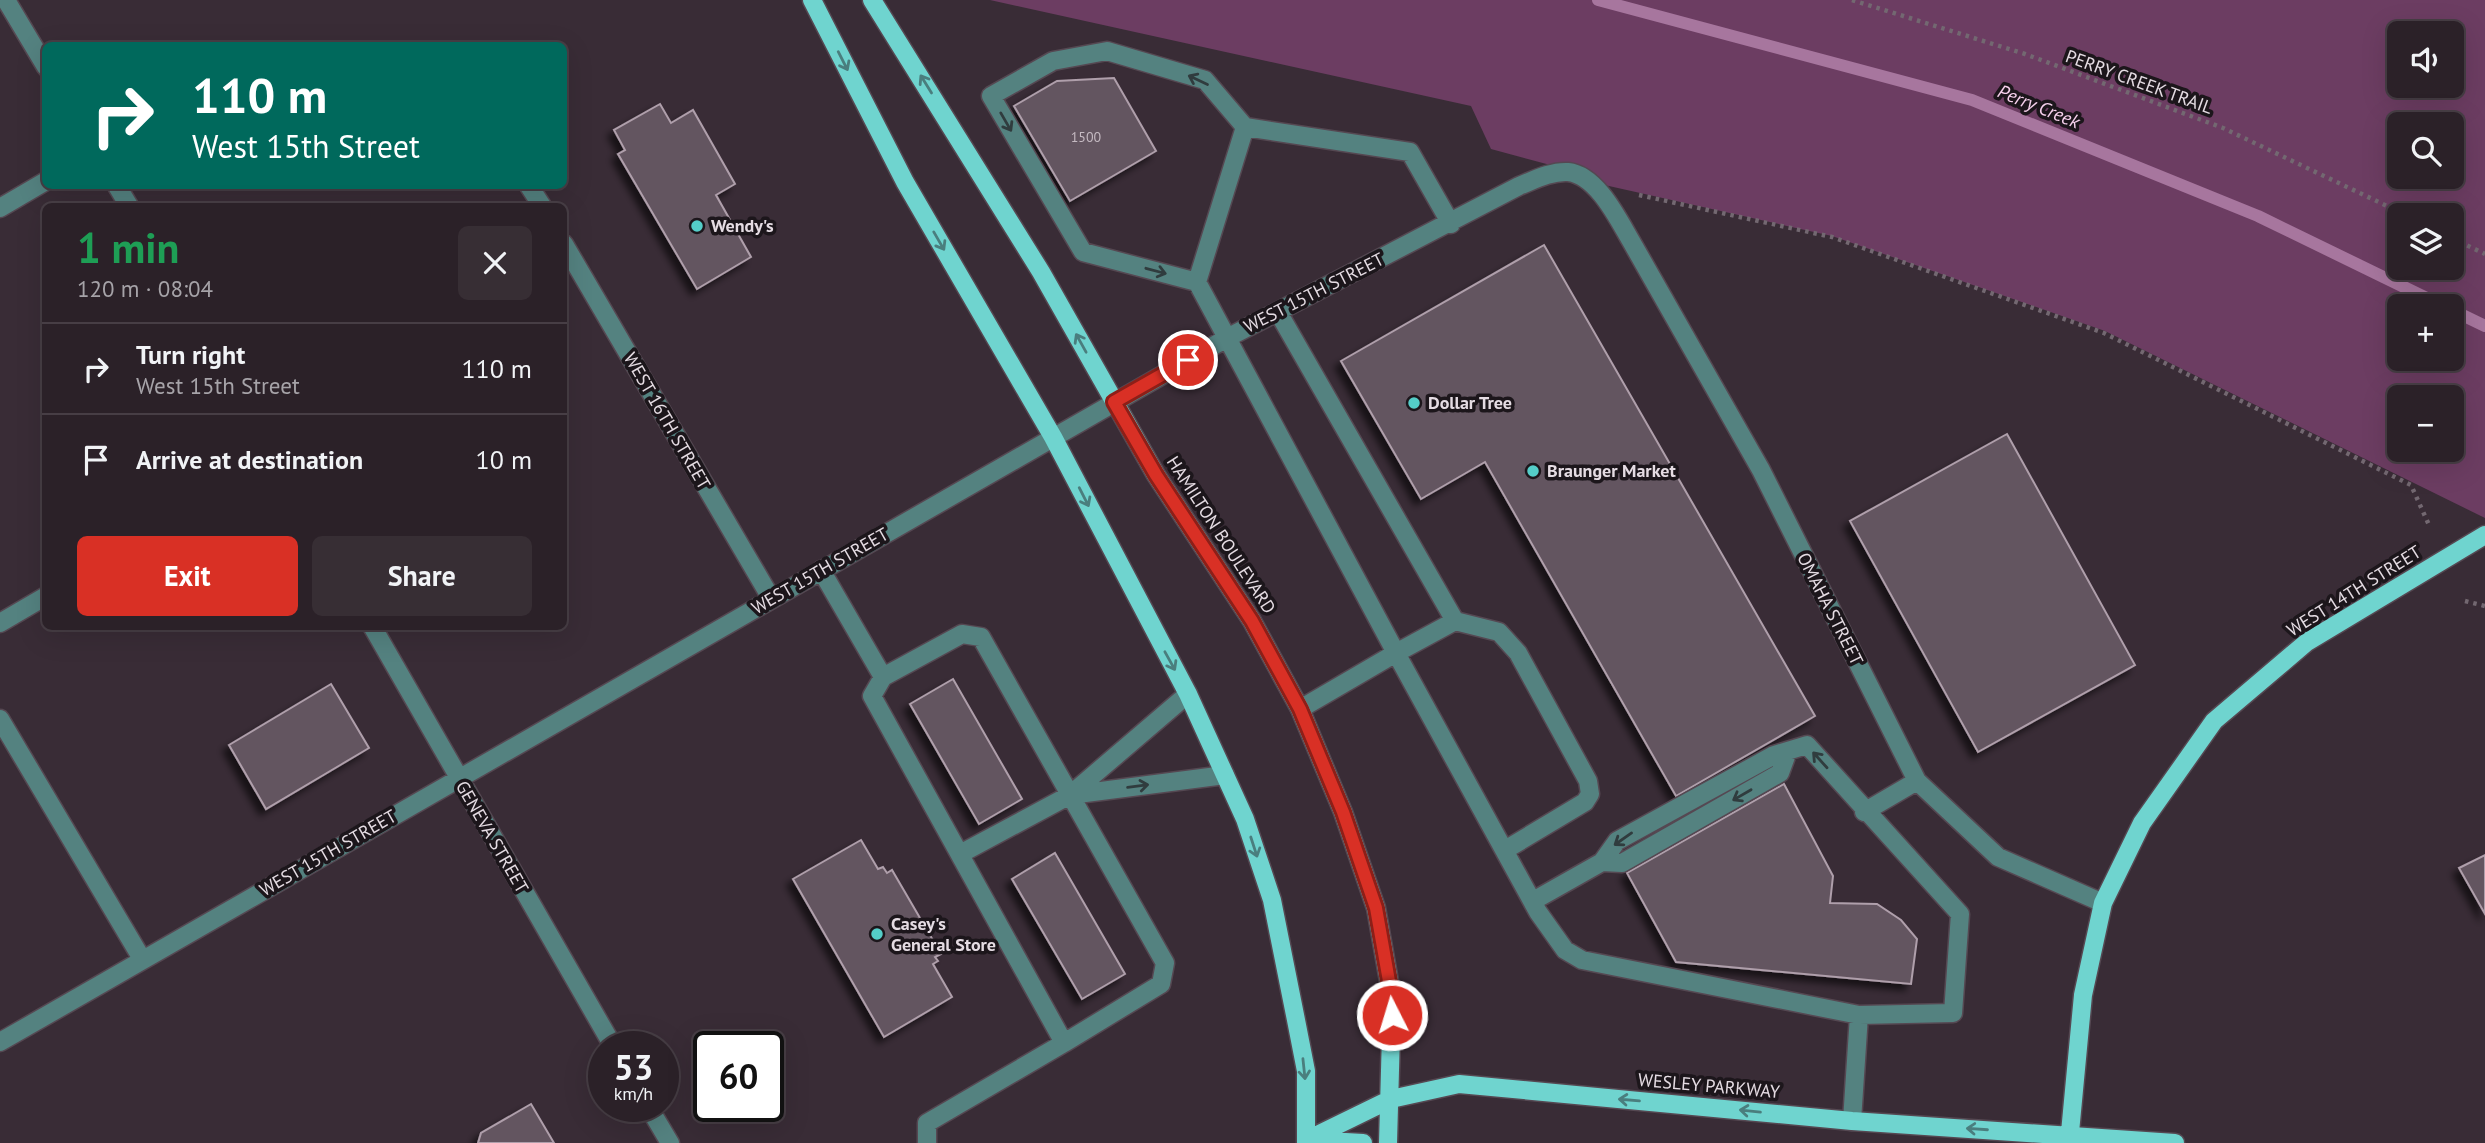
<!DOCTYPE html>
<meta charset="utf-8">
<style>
body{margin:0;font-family:"PT Sans",sans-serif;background:#372e34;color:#f1f3f6;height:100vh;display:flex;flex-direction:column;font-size:26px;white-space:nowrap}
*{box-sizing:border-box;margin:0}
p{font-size:23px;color:#a6a3a8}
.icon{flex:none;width:38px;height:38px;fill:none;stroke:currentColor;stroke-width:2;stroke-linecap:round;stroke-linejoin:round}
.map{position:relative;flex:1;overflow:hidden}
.details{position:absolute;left:42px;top:203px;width:525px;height:427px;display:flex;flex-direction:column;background:#2b2128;border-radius:10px;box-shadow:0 7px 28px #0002,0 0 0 2px #473e45}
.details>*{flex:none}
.guide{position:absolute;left:42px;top:42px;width:525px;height:147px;border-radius:10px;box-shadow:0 7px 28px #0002,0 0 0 2px #473e45;background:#00695c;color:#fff;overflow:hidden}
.controls{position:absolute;left:2387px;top:21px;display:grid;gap:14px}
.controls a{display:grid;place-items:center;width:77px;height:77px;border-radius:10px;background:#2b2128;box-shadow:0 7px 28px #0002,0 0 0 2px #473e45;font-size:35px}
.speed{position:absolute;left:588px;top:1031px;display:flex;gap:14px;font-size:35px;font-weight:700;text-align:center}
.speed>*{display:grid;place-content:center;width:91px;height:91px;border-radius:50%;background:#2b2128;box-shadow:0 7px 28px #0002,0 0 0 2px #473e45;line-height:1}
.speed small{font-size:18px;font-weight:400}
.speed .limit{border:4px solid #111;border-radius:10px;background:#fff;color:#111}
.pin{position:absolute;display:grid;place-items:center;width:60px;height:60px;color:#fff;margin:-30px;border:4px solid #fff;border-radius:50%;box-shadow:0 2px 7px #0007}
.me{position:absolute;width:77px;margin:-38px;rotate:355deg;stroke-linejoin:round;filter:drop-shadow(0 0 5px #0008)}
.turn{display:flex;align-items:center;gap:24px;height:147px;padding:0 35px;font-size:32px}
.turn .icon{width:91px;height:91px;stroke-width:2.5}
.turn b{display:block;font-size:49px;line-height:60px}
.round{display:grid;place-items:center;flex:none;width:74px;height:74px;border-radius:10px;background:#372e34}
.headline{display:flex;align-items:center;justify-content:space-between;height:119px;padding:0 35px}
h1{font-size:42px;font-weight:600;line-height:52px;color:#1e9e55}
.action{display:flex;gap:14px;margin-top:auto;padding:14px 35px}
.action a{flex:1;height:80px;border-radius:10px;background:#d93025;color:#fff;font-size:28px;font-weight:600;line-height:80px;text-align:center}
.action a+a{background:#372e34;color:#f1f3f6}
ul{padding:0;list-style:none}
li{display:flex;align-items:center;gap:21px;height:91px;padding:0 35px;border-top:2px solid #473e45}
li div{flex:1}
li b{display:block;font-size:26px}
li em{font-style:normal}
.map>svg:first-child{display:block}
.green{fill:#6c3d62;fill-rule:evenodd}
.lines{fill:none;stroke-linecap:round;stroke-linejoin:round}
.stream{stroke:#a7769e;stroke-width:12}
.building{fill:#645560;stroke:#af9fab;stroke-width:2;filter:url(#shadow)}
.minor-casing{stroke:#554852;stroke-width:21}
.major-casing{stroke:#554852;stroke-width:21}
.path{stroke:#736871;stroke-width:4.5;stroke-dasharray:3.5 5;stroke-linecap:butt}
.minor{stroke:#548280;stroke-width:18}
.major{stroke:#6fd4cf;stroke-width:18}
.oneway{stroke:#4a7e7e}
.oneway2{stroke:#303c3e}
.route-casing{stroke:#8d1f18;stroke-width:18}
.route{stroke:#d93025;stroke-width:12}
.poi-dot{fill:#54cdc8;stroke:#1c161b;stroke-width:2.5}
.labels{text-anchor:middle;stroke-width:7;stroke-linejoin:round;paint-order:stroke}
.number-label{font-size:14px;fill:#c5bac2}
.street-label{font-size:18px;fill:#e5dce3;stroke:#1c161b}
.poi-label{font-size:18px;font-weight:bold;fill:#e5dce3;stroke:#1c161b;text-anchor:start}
.water-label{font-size:19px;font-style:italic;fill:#f6d0ec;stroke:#1c161b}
</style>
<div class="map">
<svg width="2485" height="1143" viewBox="0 0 2485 1143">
<defs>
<filter id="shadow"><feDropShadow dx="-6" dy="6" stdDeviation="3.5" flood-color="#0009"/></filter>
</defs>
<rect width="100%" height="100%" fill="#392c36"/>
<path class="green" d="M990,0H2485V518L2105,331L1832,236L1591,182L1569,170L1491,149L1471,106ZM2399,33H2452V86H2399ZM2399,124H2452V177H2399ZM2399,215H2452V268H2399ZM2399,306H2452V359H2399ZM2399,397H2452V450H2399Z"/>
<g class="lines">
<path class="stream" d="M1598,0L1972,100L2258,216L2443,306
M2452,310L2485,326"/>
</g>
<path class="building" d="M1114,78L1156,151L1070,201L1014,106L1057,81Z
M660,104L671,123L693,110L735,184L716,195L751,257L697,289L618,154L625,150L614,130Z
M1544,245L1815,716L1676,796L1485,462L1421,499L1341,361Z
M2007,434L2135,665L1978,752L1850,521Z
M953,679L1022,799L979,824L910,704Z
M331,684L369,748L266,809L229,745Z
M1784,784L1833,876L1830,903L1877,904L1901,920L1917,939L1911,984L1676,962L1627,873Z
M861,840L878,869L883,867L887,873L892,870L941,954L935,957L938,961L933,964L952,997L884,1037L793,879Z
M1055,853L1125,974L1082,999L1012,879Z
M2485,855V914L2459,868Z
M531,1104L554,1143H478L481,1133Z"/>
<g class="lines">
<g class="minor-casing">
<path id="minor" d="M6,0L46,67
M117,186L129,206
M529,186L542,206
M0,208L46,181
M564,244L771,598
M1197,282L1083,252L991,96L1053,61L1107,51L1205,80L1245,127
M1278,312L1455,621L1499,632L1518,653L1588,781L1590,794L1585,802L1505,850
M821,570L883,677
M1455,621L1396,653L1538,912L1565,950L1582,960L1859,1015L1852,1121
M0,623L46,596
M372,626L613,1046
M962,634L981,637L1165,963L1161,984L1064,1043L872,696L883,677Z
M1300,709L1396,653L1197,282L1245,127L1410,152L1451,224
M0,719L142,959
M1070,795L1225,775
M1864,812L1917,781
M960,854L1070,795L1188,694
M1602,862L1622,863L1780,773L1788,751
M1533,901L1602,862L1617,841L1774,755L1807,745L1960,914L1953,1013L1859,1015
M0,1042L1227,338L1519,186C1534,180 1551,171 1568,172C1597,175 1618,219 1631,241L1761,470L1917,781L1998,857L2103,903
M648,1106L670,1143
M927,1143V1123L1064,1043"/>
</g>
<g class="major-casing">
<path id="major" d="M812,0L905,182L1053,437L1188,694L1245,819L1272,900L1296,1020L1306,1071V1143
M872,0L1041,272L1156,475L1252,621L1300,709L1343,812L1376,908L1392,998L1388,1143
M1307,1140L1391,1099L1459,1084L1852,1121L2175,1143
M1310,1140L1363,1143
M2069,1143L2083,995L2103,903L2142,823L2214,721L2307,642L2485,535"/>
</g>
<path class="path" d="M1852,0L2025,54L2223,128L2406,215
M1639,195L1832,237L2104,333L2411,485L2429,525
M2452,238L2485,254
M2465,601L2485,606"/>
<use href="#minor" class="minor"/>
<use href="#major" class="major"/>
</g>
<defs><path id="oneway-shaft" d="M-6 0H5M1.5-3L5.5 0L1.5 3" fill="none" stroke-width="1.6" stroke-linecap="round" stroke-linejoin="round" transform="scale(1.75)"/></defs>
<g class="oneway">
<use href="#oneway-shaft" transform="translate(843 61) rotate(63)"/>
<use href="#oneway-shaft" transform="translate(926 84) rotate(-122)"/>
<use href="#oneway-shaft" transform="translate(939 241) rotate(60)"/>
<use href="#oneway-shaft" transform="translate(1081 343) rotate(-119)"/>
<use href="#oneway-shaft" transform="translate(1084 497) rotate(63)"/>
<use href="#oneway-shaft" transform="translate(1170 661) rotate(61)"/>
<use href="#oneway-shaft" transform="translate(1254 847) rotate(72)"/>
<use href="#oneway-shaft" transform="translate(1304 1069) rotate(84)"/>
<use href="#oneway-shaft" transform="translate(1629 1100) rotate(-175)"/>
<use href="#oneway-shaft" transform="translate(1750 1111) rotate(-174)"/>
<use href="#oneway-shaft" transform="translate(1977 1129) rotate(-176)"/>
</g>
<g class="oneway2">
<use href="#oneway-shaft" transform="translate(1198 80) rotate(-155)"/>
<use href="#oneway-shaft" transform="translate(1006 122) rotate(60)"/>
<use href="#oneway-shaft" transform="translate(1156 271) rotate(15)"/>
<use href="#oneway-shaft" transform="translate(1820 760) rotate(-132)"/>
<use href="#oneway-shaft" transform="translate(1138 786) rotate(-7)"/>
<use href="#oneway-shaft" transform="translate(1742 795) rotate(150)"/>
<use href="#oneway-shaft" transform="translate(1623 839) rotate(145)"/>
</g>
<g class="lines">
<g class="route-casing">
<path id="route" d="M1188,360L1114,402L1156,475L1252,621L1300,709L1343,812L1376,908L1392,998V1015"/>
</g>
<use href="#route" class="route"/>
</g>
<g class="poi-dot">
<circle cx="697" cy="226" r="7"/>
<circle cx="1414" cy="403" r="7"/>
<circle cx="1533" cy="471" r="7"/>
<circle cx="877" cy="934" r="7"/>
</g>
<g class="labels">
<g class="number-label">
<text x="1086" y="142">1500</text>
</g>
<g class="street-label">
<text transform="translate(2139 82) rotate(20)" y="6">PERRY CREEK TRAIL</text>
<text transform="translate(1314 293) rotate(-27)" y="6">WEST 15TH STREET</text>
<text transform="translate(667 421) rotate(60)" y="6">WEST 16TH STREET</text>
<text transform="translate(1221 535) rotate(57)" y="6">HAMILTON BOULEVARD</text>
<text transform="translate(820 571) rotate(-30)" y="6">WEST 15TH STREET</text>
<text transform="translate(2354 591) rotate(-32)" y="6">WEST 14TH STREET</text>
<text transform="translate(1830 609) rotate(63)" y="6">OMAHA STREET</text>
<text transform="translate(492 837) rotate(60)" y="6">GENEVA STREET</text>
<text transform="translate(328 853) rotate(-30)" y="6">WEST 15TH STREET</text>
<text transform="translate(1709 1086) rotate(5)" y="6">WESLEY PARKWAY</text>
</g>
<g class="poi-label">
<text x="711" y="232">Wendy's</text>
<text x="1428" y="409">Dollar Tree</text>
<text x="1547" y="477">Braunger Market</text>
<text x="891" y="930">Casey's<tspan x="891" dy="21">General Store</tspan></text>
</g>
<g class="water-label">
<text transform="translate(2039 106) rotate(22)" y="7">Perry Creek</text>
</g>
</g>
</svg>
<div class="controls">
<a><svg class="icon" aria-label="sound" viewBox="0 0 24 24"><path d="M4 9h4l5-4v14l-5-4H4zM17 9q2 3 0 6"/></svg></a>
<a><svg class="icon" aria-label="search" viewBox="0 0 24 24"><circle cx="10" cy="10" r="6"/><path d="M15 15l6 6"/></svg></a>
<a><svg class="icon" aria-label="layers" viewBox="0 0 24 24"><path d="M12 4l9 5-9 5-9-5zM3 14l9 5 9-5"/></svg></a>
<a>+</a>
<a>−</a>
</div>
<div class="speed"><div>53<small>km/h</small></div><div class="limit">60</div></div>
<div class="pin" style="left:1188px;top:360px;background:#d93025"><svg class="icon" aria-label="arrive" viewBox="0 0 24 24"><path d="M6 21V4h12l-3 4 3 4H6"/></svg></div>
<svg class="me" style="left:1392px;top:1015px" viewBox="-20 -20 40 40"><circle r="17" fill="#d93025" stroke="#fff" stroke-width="3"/><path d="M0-11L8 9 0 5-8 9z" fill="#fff"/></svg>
<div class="guide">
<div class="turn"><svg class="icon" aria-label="right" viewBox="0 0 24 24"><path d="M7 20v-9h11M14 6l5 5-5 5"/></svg><div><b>110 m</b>West 15th Street</div></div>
</div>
<section class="details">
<div class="headline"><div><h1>1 min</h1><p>120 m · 08:04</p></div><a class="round"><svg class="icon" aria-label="close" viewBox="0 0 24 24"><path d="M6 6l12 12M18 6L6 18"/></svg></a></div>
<ul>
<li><svg class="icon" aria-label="right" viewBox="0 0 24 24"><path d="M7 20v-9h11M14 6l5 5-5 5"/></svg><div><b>Turn right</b><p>West 15th Street</p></div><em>110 m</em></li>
<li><svg class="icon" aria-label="arrive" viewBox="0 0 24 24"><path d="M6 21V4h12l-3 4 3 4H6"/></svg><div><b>Arrive at destination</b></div><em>10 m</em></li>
</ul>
<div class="action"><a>Exit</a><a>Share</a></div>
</section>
</div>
